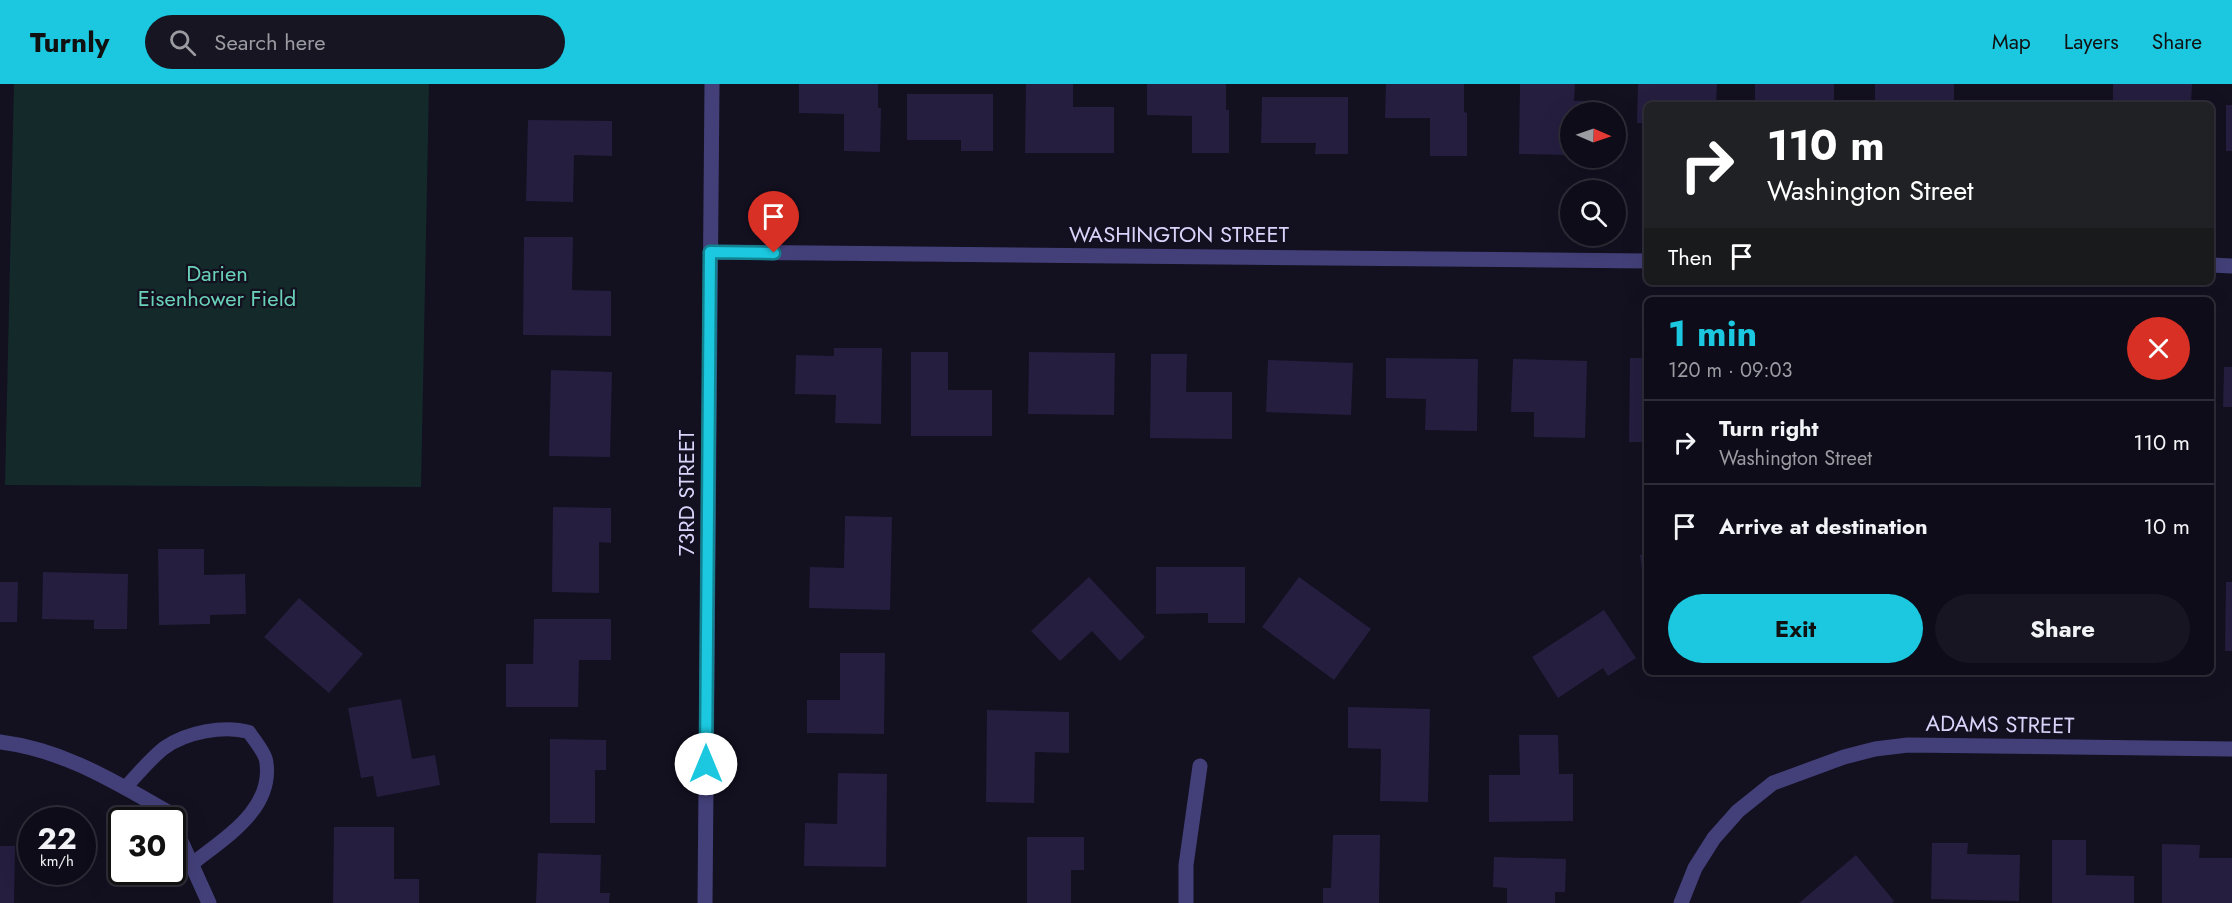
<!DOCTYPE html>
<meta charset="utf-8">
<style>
body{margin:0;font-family:Jost,sans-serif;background:#171521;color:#f1f3f6;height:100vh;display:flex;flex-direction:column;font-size:22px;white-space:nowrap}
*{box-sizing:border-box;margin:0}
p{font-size:20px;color:#9b9ba2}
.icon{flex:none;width:33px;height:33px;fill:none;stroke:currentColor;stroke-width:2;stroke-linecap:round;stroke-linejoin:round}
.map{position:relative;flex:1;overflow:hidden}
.drawer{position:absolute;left:1644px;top:213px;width:570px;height:378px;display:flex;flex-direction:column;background:#0e0c18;border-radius:9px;box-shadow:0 6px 24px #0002,0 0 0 2px #2e2c37}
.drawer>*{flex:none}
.hud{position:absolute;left:1644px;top:18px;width:570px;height:183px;border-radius:9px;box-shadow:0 6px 24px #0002,0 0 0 2px #2e2c37;background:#202124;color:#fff;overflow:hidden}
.needle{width:39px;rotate:92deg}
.buttons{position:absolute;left:1560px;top:18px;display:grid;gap:12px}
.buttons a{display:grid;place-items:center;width:66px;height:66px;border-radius:50%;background:#0e0c18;box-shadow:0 6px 24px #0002,0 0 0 2px #2e2c37;font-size:30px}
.speed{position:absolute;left:18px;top:723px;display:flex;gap:12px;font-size:30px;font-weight:700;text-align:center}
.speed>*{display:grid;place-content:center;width:78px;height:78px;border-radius:50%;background:#0e0c18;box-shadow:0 6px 24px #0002,0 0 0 2px #2e2c37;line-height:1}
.speed small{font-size:15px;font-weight:400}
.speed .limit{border:3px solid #111;border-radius:9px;background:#fff;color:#111}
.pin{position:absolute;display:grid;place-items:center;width:51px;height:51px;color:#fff;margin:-62px -26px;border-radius:50% 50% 50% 0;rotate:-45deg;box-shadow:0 0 6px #0007}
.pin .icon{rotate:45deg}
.me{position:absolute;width:66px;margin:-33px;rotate:0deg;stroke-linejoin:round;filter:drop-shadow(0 0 4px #0008)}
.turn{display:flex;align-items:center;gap:21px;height:126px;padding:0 24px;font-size:27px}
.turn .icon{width:78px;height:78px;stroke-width:2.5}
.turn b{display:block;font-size:42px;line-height:51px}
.then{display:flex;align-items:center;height:57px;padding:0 24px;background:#0003;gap:12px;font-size:22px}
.round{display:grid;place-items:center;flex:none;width:63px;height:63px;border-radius:32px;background:#171521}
.headline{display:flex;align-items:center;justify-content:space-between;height:102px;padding:0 24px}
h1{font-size:36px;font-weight:700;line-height:45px;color:#1bc8df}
.cta{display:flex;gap:12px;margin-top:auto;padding:12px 24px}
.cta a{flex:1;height:69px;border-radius:36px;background:#1bc8df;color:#111;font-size:24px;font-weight:700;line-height:69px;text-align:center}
.cta a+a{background:#171521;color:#f1f3f6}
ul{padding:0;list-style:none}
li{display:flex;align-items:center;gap:18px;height:84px;padding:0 24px;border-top:2px solid #2e2c37}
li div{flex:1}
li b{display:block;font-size:22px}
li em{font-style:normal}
header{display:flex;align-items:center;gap:36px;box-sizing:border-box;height:84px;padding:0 30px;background:#1bc8df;color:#111}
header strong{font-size:28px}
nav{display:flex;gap:33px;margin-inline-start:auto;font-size:21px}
.search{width:420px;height:54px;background:#171521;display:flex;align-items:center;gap:15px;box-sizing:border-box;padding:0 21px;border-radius:33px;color:#9b9ba2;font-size:22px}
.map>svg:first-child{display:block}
.green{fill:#142929}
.building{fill:#251e3f}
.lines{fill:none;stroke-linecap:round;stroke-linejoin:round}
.service{stroke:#434079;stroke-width:14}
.minor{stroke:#434079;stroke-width:15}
.route-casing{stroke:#128291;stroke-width:15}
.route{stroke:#1bc8df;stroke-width:10}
.labels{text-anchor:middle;stroke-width:4.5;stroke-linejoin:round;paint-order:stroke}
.street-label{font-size:22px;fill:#d9d4fa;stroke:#131020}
.park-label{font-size:22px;fill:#69d1b8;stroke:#131020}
</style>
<header>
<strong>Turnly</strong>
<div class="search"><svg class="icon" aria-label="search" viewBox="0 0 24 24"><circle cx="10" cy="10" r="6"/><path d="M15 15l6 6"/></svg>Search here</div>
<nav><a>Map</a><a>Layers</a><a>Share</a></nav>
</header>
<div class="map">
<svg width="2232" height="819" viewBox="0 0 2232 819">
<rect width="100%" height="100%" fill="#131020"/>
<path class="green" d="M14,0H429L421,403L5,401Z"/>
<path class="building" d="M799,0H878V24H881L880,68L844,67V30L799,29Z
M1026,0H1073V23H1114V69H1025Z
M1147,0H1226V26H1229V69H1192V32L1147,31Z
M1386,0H1464V28L1467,29V72H1430V34H1385Z
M1520,0H1575L1574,17H1597V28H1570V71L1519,70Z
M1638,0H1717L1716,21H1647V39H1637Z
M1755,0H1834V21H1755Z
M1875,0H1954V21H1875Z
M2113,0H2192L2191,21H2113Z
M907,10H993V67H961V56H907Z
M1262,13H1348V70H1315L1316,59H1261Z
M1989,16H2076V21H1989Z
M2226,21H2232V67H2226Z
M528,36L612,37V72L574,71L573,118L526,117Z
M524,153H573L572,206L611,207V252L523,251Z
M834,264H882L881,340L835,339L836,311L795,310L796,271L834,272Z
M911,268H948V306H992V352H911Z
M1029,268L1115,269L1114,331L1028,330Z
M1151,270H1187L1186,308H1232V355L1150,354Z
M1386,274L1478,275L1477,347L1425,346L1426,315L1386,314Z
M1630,274H1647V358H1629Z
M1513,275L1587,277L1585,354L1534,353V328H1511Z
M1268,276L1353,279L1351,331L1266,328Z
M2224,283H2232V323H2223Z
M551,286L612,288L610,373L549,372Z
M553,423L611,424V459L599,458V509L552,508Z
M845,432L892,433L890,526L809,524L810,483L844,484Z
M158,465H204V491L245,490L246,530L210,531V540L159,541Z
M1647,470V511L1646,512L1640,471Z
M1156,483H1245V539H1208V529L1156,530Z
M43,488L128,490L127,545H94V536L42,535Z
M1089,493L1145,553L1120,577L1092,547L1060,577L1031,547Z
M1299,493L1371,545L1334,596L1262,543Z
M0,498H18L17,538H0Z
M2226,498H2232V567H2225Z
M299,514L363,570L329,609L264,553Z
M1604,526L1636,574L1608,592L1603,584L1558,614L1532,573Z
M534,535H611V576H579L578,623H506V580H533Z
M840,569H885L884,650L807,649V616H840Z
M401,615L412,675L435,671L440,701L377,713L373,692L361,694L348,624Z
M1348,623L1430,625L1428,718L1380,717L1381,665L1348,664Z
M987,626L1069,628V669L1035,668L1034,719L986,718Z
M1519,651H1558L1559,690H1573V737L1489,738V691H1520Z
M550,655L606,656V686H595V739H550Z
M838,689L887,690L886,783L804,782L805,739L837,740Z
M334,743H394V795H419V819H333Z
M1333,751H1380L1379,819H1323V804H1331Z
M1027,753H1084V786H1071V819H1027Z
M2052,756H2086V791L2134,792V819H2052Z
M1932,759H1968L1967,770L2020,771L2019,817L1931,815Z
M2162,760L2200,761L2199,774H2232V819H2162Z
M0,762H15L14,819H0Z
M538,769L601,771L600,809H610L609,819H536Z
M1856,771L1894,817L1892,819H1799Z
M1494,773L1566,775L1565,808H1555V819H1507V804L1493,803Z"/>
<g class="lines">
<path class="service" d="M125,704C137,691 150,675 164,664C186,648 224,641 249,648C254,656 264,667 266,676C275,725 224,754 192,780"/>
<path class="minor" d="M710,168L1647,177
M2211,181L2232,182
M0,658C64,666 113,697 168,728L172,736
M172,737L209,819
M705,819L712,0
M1186,819V781L1200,682
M1681,819L1695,784L1714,754L1738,727L1773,699L1844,673L1875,665L1908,661L2232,665"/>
</g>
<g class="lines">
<g class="route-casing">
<path id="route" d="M706,680L710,168L774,169"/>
</g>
<use href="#route" class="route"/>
</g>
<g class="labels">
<g class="street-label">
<text x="1179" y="158">WASHINGTON STREET</text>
<text transform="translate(686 409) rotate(-90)" y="8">73RD STREET</text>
<text transform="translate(2000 640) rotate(1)" y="8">ADAMS STREET</text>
</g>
<g class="park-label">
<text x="217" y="197">Darien<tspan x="217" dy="25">Eisenhower Field</tspan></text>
</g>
</g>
</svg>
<div class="buttons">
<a><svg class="needle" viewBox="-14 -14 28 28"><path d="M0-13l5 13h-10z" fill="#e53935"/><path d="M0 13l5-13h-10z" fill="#9b9ba2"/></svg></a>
<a><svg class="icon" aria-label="search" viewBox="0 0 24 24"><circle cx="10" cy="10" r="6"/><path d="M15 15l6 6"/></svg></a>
</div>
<div class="speed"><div>22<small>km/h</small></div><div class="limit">30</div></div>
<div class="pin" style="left:774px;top:169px;background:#d93025"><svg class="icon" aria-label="arrive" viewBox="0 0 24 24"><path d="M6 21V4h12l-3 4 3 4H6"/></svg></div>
<svg class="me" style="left:706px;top:680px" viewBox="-20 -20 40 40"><circle r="19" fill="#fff"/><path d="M0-13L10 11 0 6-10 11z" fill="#1bc8df"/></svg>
<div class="hud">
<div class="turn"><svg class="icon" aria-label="right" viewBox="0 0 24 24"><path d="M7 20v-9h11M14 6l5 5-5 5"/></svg><div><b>110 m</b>Washington Street</div></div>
<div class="then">Then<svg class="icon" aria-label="arrive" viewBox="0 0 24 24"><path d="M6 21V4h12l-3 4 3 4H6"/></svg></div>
</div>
<section class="drawer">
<div class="headline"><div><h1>1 min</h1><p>120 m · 09:03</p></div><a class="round" style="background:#d93025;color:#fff"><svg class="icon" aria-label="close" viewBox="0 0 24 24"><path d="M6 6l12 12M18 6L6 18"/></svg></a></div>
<ul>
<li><svg class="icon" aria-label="right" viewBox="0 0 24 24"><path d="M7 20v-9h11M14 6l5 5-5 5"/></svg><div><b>Turn right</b><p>Washington Street</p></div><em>110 m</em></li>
<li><svg class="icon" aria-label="arrive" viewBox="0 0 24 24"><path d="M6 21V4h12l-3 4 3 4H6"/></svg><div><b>Arrive at destination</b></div><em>10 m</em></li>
</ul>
<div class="cta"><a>Exit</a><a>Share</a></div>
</section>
</div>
